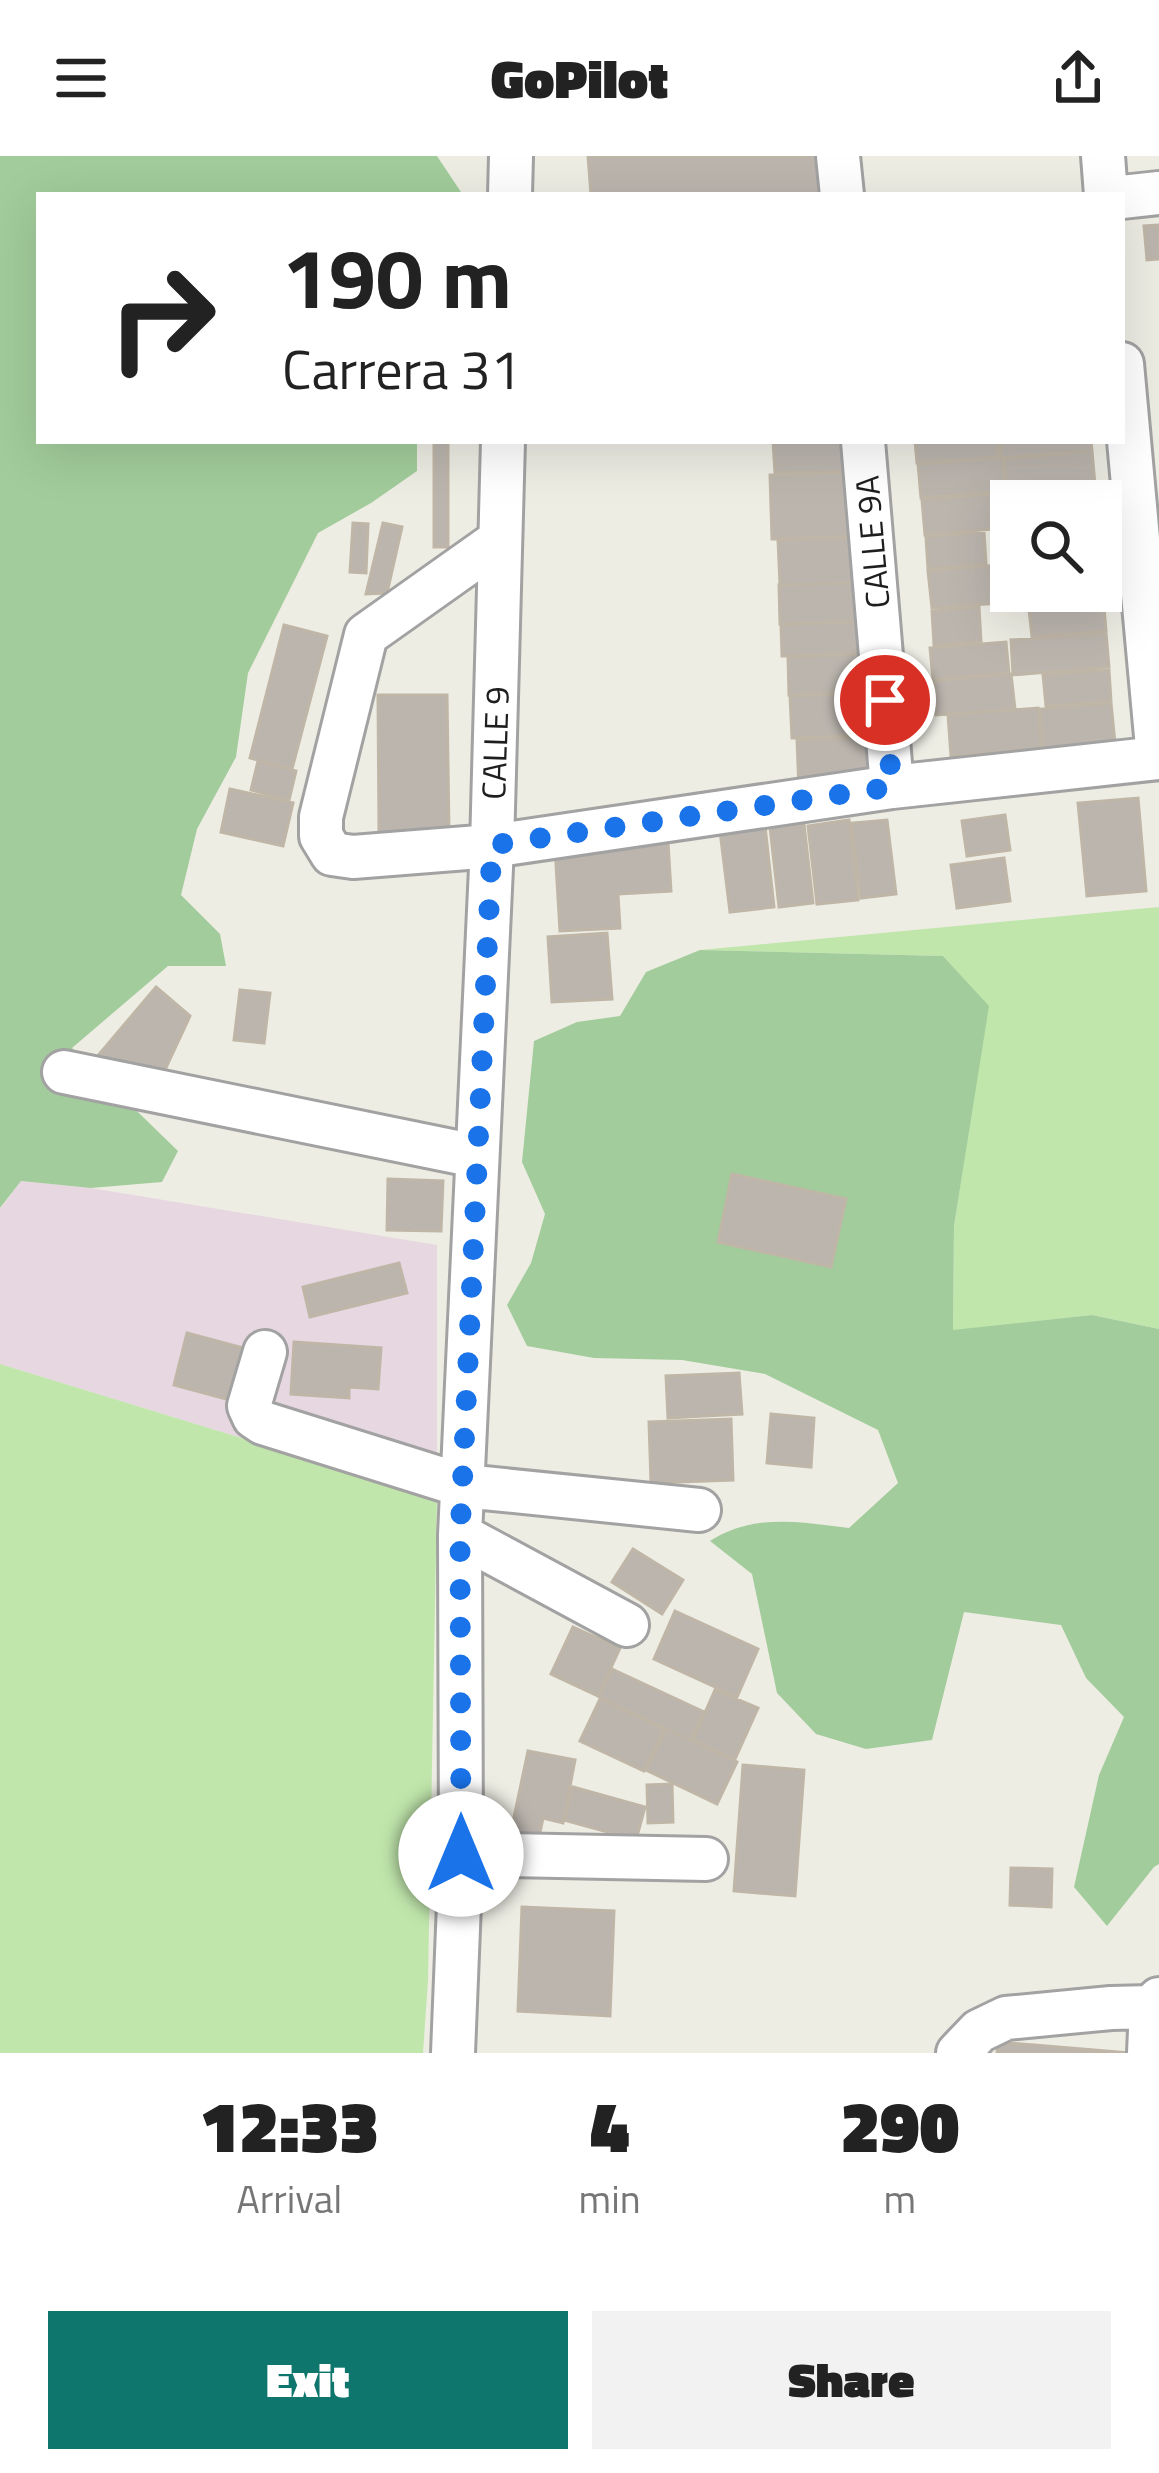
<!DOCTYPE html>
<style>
body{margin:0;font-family:"Titillium Web",sans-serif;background:#f2f2f2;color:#222;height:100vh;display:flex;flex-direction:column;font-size:45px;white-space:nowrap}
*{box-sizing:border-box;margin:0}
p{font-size:39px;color:#767676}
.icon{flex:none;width:66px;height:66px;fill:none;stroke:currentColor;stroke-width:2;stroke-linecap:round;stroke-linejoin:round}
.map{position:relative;height:1897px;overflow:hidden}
.drawer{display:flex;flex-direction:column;background:#fff;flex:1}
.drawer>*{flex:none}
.top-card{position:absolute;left:36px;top:36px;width:1089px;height:252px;border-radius:0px;box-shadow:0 12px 48px #0002;background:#fff;color:#222;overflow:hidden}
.tools{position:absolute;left:990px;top:324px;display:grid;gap:24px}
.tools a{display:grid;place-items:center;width:132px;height:132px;border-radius:0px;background:#fff;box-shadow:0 12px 48px #0002;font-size:60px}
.pin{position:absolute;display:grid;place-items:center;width:102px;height:102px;color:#fff;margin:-51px;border:6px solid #fff;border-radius:50%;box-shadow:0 3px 12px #0007}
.me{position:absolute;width:132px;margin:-66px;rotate:0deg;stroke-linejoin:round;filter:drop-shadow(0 0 9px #0008)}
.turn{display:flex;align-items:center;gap:42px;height:252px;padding:0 48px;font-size:54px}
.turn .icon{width:156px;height:156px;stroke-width:2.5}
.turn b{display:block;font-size:84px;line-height:102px}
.eta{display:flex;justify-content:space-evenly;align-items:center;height:204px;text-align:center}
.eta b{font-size:72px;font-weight:800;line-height:84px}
.action{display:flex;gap:24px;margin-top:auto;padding:24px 48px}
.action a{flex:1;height:138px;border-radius:0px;background:#0f766e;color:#fff;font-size:48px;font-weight:800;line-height:138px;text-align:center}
.action a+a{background:#f2f2f2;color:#222}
header{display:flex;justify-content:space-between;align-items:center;height:156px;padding:0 48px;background:#fff;font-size:54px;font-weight:800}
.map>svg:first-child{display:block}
.industrial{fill:#e7d7e1}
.grass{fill:#c0e6ac}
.forest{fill:#a2cc9b}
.building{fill:#bbb5ae;stroke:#bfb6a7;stroke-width:3}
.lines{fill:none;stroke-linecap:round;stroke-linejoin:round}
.minor-casing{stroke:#a2a2a2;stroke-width:48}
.minor{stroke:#fff;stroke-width:42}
.route{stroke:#1a73e8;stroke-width:21;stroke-dasharray:0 37.8}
.labels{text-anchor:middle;stroke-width:10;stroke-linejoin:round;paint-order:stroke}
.street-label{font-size:33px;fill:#1e1e1e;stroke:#fff}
</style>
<header><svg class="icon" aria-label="menu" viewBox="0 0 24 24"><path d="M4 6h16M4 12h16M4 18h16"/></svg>GoPilot<svg class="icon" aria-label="share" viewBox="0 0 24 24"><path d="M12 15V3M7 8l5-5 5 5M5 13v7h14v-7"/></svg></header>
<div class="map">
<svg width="1159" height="1897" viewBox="0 0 1159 1897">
<rect width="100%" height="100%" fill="#eeede4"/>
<path class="industrial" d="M21,1025L91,1032L437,1089V1342L0,1208V1053Z"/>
<path class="grass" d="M1159,751V1173L1092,1159L953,1175L954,1070L988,850L943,800L700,794Z
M0,1208L437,1342L428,1825L423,1897H0Z"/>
<path class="forest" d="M0,0H437L463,39H39V285H417V315L371,347L318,377L248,517L236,601L197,673L181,739L220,778L226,810H168L72,892L178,995L162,1026L91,1032L21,1025L0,1052Z
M700,794L943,800L989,850L954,1070L953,1174L1092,1159L1159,1173V1708L1154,1711L1107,1770L1074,1731L1099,1619L1124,1561L1086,1522L1061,1469L964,1456L932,1584L866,1593L816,1578L777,1537L752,1418L710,1385C754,1357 800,1366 849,1372L898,1327L878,1274L765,1218L682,1204L594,1202L527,1190L507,1149L531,1107L545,1058L522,1006L534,885L577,866L620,860L646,816Z"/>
<path class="building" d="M588,0H821L824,39H591Z
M1159,69V103L1147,104L1144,70Z
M434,285H448V391H434Z
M773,285H849L850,315L775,317Z
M915,285H997L999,301L917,307Z
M1000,285H1091L1092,295L1001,302Z
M1092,295L1095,329L1007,336L1004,303Z
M1003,302L1005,335L921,342L918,308Z
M851,317L854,380L772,383L770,319Z
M1095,330L1096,345H1011L1010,370L1008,337Z
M1004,337L1006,372L925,379L922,344Z
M353,367L368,368L366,417L350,416Z
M383,367L402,371L387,437L366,438Z
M984,376L986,408L928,413L926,381Z
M854,382L855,427L780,429L778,384Z
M1010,408L1013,446L932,452L928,415Z
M1101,414L1103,436L1017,443L1016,435H1101Z
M856,427L857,465L780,468L779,429Z
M1103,438L1106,475L1032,481L1028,444Z
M979,451L981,485L934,489L932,455Z
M866,465L867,497L782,500L781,469Z
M284,469L327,480L292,613L250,602Z
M1106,477L1109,511L1013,519L1011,484Z
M1006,486L1009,517L933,523L930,492Z
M867,498L869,535L789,539L788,501Z
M1109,514L1111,545L1046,550L1043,519Z
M1011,518L1015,553L936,559L934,525Z
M872,537L874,579L792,582L790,540Z
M378,539H447L449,676H379Z
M1111,547L1115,587L1044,592L1040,553Z
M1038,552L1041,592L951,600L948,559Z
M875,581L876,631L799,633L797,584Z
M258,605L296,615L289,644L251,634Z
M230,633L293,647L283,690L221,676Z
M1138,642L1146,735L1087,740L1078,647Z
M1005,659L1010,694L967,700L962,665Z
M849,664L858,744L817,748L808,670Z
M887,664L896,738L861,742L852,667Z
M804,668L813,747L779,751L770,671Z
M765,670L774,751L730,756L720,675Z
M668,686L671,735L618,738L620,772L560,775L555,692Z
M1004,702L1010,745L957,752L951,709Z
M607,777L612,843L552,846L548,781Z
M156,831L190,860L157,931L96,902Z
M240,834L270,837L264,887L234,884Z
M732,1018L846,1043L831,1111L718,1086Z
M388,1023L443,1025L441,1075L387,1074Z
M399,1107L407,1137L310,1161L303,1131Z
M187,1177L251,1194L237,1246L174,1229Z
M294,1186L381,1192L378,1233L349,1231V1242L291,1238Z
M739,1217L742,1258L668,1262L666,1220Z
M771,1258L814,1262L811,1311L767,1307Z
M731,1263L733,1324L651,1327L649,1266Z
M633,1393L683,1424L662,1458L612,1426Z
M675,1455L758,1493L737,1541L654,1503Z
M573,1471L620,1492L598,1540L551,1518Z
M612,1513L704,1556L690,1584L599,1541Z
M715,1534L758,1552L735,1603L693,1584Z
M600,1543L664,1573L644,1615L580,1585Z
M666,1573L737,1606L717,1648L646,1614Z
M528,1595L575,1604L563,1667L543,1662L537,1691L509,1685Z
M743,1609L804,1614L795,1740L734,1735Z
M672,1628L673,1666L648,1667L647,1629Z
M573,1631L645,1651L636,1684L564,1664Z
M1011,1712L1052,1713L1051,1751L1010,1749Z
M522,1751L614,1755L610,1860L518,1855Z
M998,1886L1130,1897H997Z"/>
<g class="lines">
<g class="minor-casing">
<path id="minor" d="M838,0L842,39
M1103,0L1106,39
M510,39L511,0
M1122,41L1159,37
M1122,208L1158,602
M863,285L892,631
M500,384L366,479L321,661V680L332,698L353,701L492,690L892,631L1159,602
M64,916L476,1000
M265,1196L249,1250L254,1261L263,1267L464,1330L699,1354
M460,1379L627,1469
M461,1698L706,1703
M453,1897L461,1698L460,1379L492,690L503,285
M958,1897L979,1875L1006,1862L1111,1852L1151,1851L1159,1843
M1149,1897L1151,1851"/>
</g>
<use href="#minor" class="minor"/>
</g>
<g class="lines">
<path class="route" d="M461,1698L460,1379L492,689L892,631L885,544"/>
</g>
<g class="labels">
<g class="street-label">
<text transform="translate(872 386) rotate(-95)" y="12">CALLE 9A</text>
<text transform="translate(495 587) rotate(-88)" y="12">CALLE 9</text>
</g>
</g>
</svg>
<div class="tools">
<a><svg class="icon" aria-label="search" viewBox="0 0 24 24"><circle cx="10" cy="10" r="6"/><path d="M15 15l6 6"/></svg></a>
</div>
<div class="pin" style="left:885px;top:544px;background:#d93025"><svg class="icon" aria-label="arrive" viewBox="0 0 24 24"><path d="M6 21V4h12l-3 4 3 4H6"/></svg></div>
<svg class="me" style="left:461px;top:1698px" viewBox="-20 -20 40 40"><circle r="19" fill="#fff"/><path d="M0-13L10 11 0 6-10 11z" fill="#1a73e8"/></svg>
<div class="top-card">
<div class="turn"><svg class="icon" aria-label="right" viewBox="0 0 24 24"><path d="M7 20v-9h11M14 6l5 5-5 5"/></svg><div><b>190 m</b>Carrera 31</div></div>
</div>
</div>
<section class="drawer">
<div class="eta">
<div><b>12:33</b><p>Arrival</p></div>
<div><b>4</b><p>min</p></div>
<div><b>290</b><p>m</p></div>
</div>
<div class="action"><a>Exit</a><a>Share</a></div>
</section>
